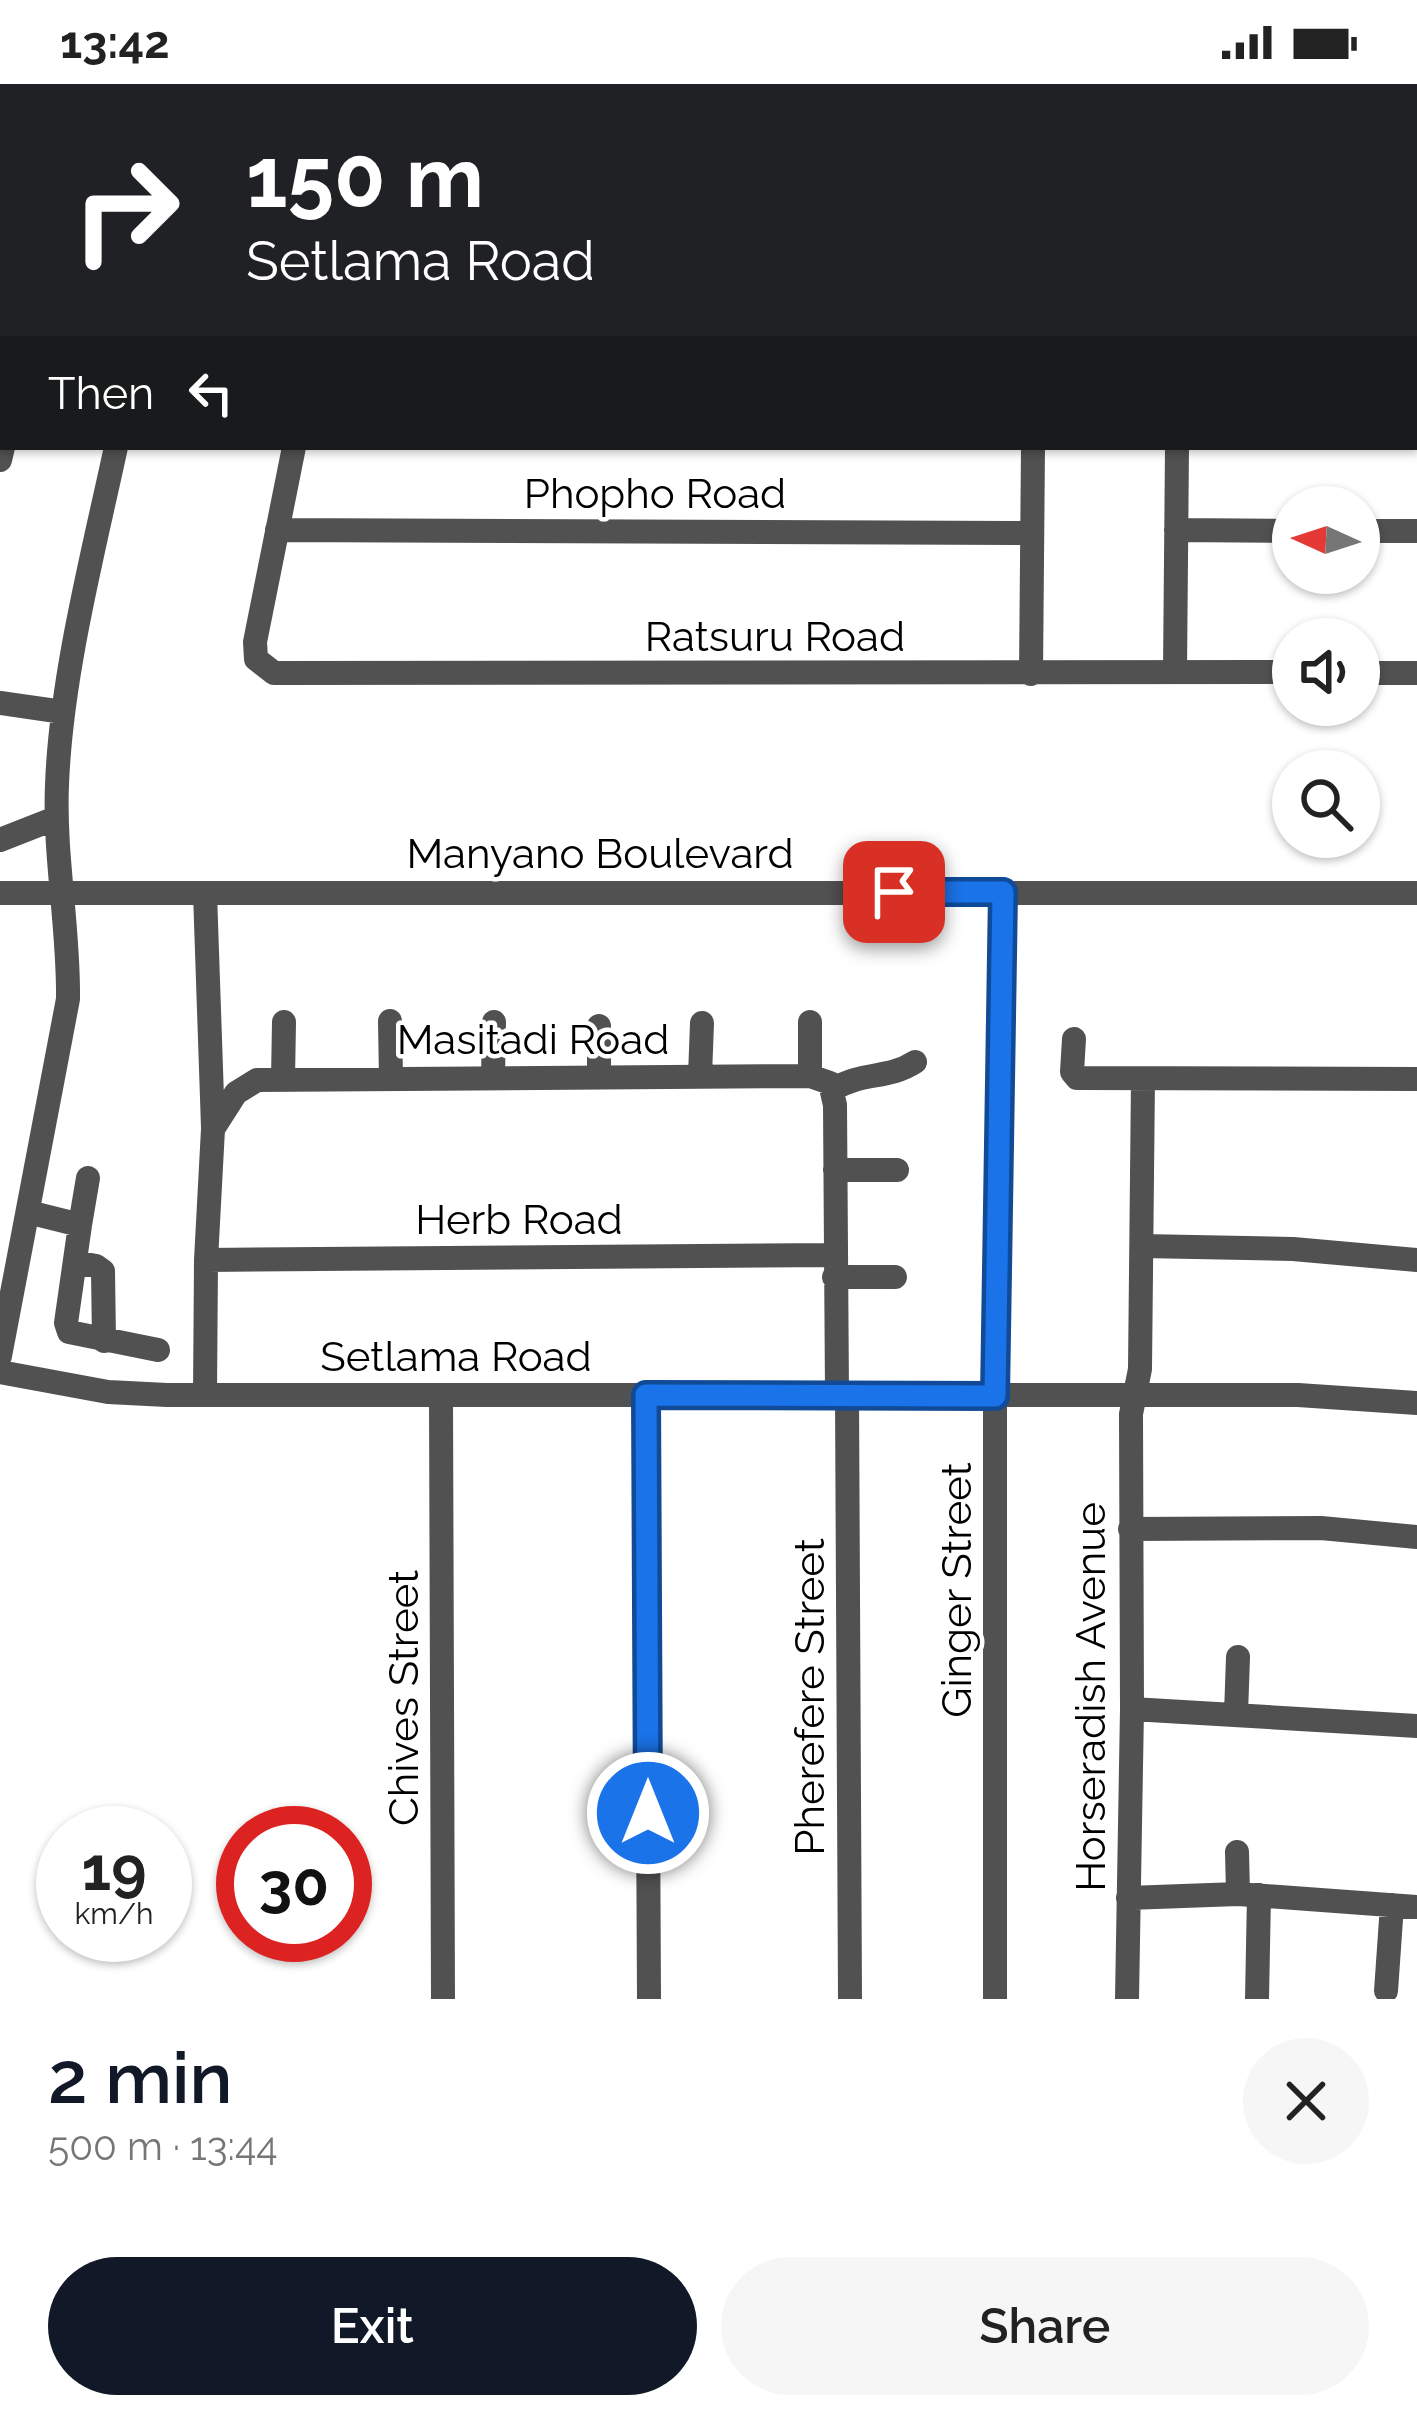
<!DOCTYPE html>
<meta charset="utf-8">
<style>
body{margin:0;font-family:Raleway,sans-serif;background:#f6f6f6;color:#222;height:100vh;display:flex;flex-direction:column;font-size:45px;white-space:nowrap}
*{box-sizing:border-box;margin:0}
p{font-size:39px;color:#767676}
.icon{flex:none;width:66px;height:66px;fill:none;stroke:currentColor;stroke-width:2;stroke-linecap:round;stroke-linejoin:round}
.map{position:relative;height:1915px;overflow:hidden}
.panel{display:flex;flex-direction:column;background:#fff;flex:1}
.panel>*{flex:none}
.top-card{position:absolute;left:0px;top:0px;width:1419px;height:366px;box-shadow:0 3px 9px #0004;background:#202124;color:#fff;overflow:hidden}
.needle{width:78px;rotate:273deg}
.controls{position:absolute;left:1272px;top:402px;display:grid;gap:24px}
.controls a{display:grid;place-items:center;width:108px;height:108px;border-radius:50%;background:#fff;box-shadow:0 3px 9px #0004;font-size:60px}
.speed{position:absolute;left:36px;top:1722px;display:flex;gap:24px;font-size:60px;font-weight:700;text-align:center}
.speed>*{display:grid;place-content:center;width:156px;height:156px;border-radius:50%;background:#fff;box-shadow:0 3px 9px #0004;line-height:1}
.speed small{font-size:30px;font-weight:400}
.speed .limit{border:18px solid #d22;background:#fff;color:#111}
.pin{position:absolute;display:grid;place-items:center;width:102px;height:102px;color:#fff;margin:-51px;border-radius:24px;box-shadow:0 6px 18px #0006}
.me{position:absolute;width:132px;margin:-66px;rotate:0deg;stroke-linejoin:round;filter:drop-shadow(0 0 9px #0008)}
.turn{display:flex;align-items:center;gap:42px;height:252px;padding:0 48px;font-size:54px}
.turn .icon{width:156px;height:156px;stroke-width:2.5}
.turn b{display:block;font-size:84px;line-height:102px}
.then{display:flex;align-items:center;height:114px;padding:0 48px;background:#0003;gap:24px;font-size:45px}
.round{display:grid;place-items:center;flex:none;width:126px;height:126px;border-radius:63px;background:#f6f6f6}
.headline{display:flex;align-items:center;justify-content:space-between;height:204px;padding:0 48px}
h1{font-size:72px;font-weight:600;line-height:90px;color:#111827}
.action{display:flex;gap:24px;margin-top:auto;padding:24px 48px}
.action a{flex:1;height:138px;border-radius:72px;background:#111827;color:#fff;font-size:48px;font-weight:600;line-height:138px;text-align:center}
.action a+a{background:#f6f6f6;color:#222}
.status{display:flex;justify-content:space-between;align-items:center;height:84px;padding:0 60px;background:#fff;direction:ltr}
.status svg{height:33px;fill:currentColor}
.map>svg:first-child{display:block}
.lines{fill:none;stroke-linecap:round;stroke-linejoin:round}
.minor{stroke:#515151;stroke-width:24}
.route-casing{stroke:#114b97;stroke-width:30}
.route{stroke:#1a73e8;stroke-width:21}
.labels{text-anchor:middle;stroke-width:9;stroke-linejoin:round;paint-order:stroke}
.street-label{font-size:42px;fill:#000;stroke:#fff}
</style>
<div class="status"><b>13:42</b><svg viewBox="0 0 49 12"><path d="M0 12V9h3v3zM5 12V6h3v6zM10 12V3h3v9zM15 12V0h3v12zM26 1h20v11H26zM47 4h2v5h-2z"/></svg></div>
<div class="map">
<svg width="1417" height="1915" viewBox="0 0 1417 1915">
<rect width="100%" height="100%" fill="#fff"/>
<g class="lines">
<path class="minor" d="M1037,0V3
M84,3V0
M196,3V0
M1180,3V0
M1416,63H1417
M1416,256H1417
M294,363L255,558L256,575L274,589L1293,588
M0,376L3,363
M277,446L1032,449
M1176,446L1293,447
M1359,447H1417
M1175,588L1177,363
M1359,589H1417
M1031,590L1033,363
M0,619L63,628
M0,756L56,734
M0,809H1417
M205,809L213,1043
M390,937L391,995
M810,938V992
M599,942V993
M1074,955L1072,988L1077,994L1417,995
M700,992L702,939
M493,994L494,938
M283,995L284,938
M834,1005C864,987 887,996 915,978
M835,1086H897
M28,1128L80,1141L88,1094
M80,1141L66,1239L69,1248L158,1266
M1142,1162L1293,1165L1417,1176
M206,1176L834,1171
M75,1178L96,1182L103,1187L104,1257
M834,1193H895
M0,1272L68,915C69,843 54,773 57,701C61,592 93,470 116,363
M0,1288L108,1308L167,1311H1298L1417,1319
M847,1310L850,1915
M205,1311L206,1176L213,1045L236,1009L257,996L810,992L830,999L835,1021L837,1310
M646,1311L649,1915
M441,1312L443,1915
M1130,1445L1321,1444L1417,1453
M1132,1625L1417,1642
M1236,1630L1238,1573
M1237,1768L1238,1810
M1128,1814L1238,1810L1417,1823
M1386,1907L1392,1821
M995,1915V1312L1003,809
M1127,1915L1132,1625L1131,1330L1140,1285L1143,995
M1257,1915L1259,1811"/>
</g>
<g class="lines">
<g class="route-casing">
<path id="route" d="M648,1729L646,1311L995,1312L1003,808H894"/>
</g>
<use href="#route" class="route"/>
</g>
<g class="labels">
<g class="street-label">
<text x="655" y="424">Phopho Road</text>
<text x="775" y="567">Ratsuru Road</text>
<text x="600" y="784">Manyano Boulevard</text>
<text x="533" y="970">Masitadi Road</text>
<text x="519" y="1150">Herb Road</text>
<text x="456" y="1287">Setlama Road</text>
<text transform="translate(956 1506) rotate(-90)" y="15">Ginger Street</text>
<text transform="translate(809 1613) rotate(-90)" y="15">Pherefere Street</text>
<text transform="translate(1090 1613) rotate(-90)" y="15">Horseradish Avenue</text>
<text transform="translate(403 1614) rotate(-90)" y="15">Chives Street</text>
</g>
</g>
</svg>
<div class="controls">
<a><svg class="needle" viewBox="-14 -14 28 28"><path d="M0-13l5 13h-10z" fill="#e53935"/><path d="M0 13l5-13h-10z" fill="#767676"/></svg></a>
<a><svg class="icon" aria-label="sound" viewBox="0 0 24 24"><path d="M4 9h4l5-4v14l-5-4H4zM17 9q2 3 0 6"/></svg></a>
<a><svg class="icon" aria-label="search" viewBox="0 0 24 24"><circle cx="10" cy="10" r="6"/><path d="M15 15l6 6"/></svg></a>
</div>
<div class="speed"><div>19<small>km/h</small></div><div class="limit">30</div></div>
<div class="pin" style="left:894px;top:808px;background:#d93025"><svg class="icon" aria-label="arrive" viewBox="0 0 24 24"><path d="M6 21V4h12l-3 4 3 4H6"/></svg></div>
<svg class="me" style="left:648px;top:1729px" viewBox="-20 -20 40 40"><circle r="17" fill="#1a73e8" stroke="#fff" stroke-width="3"/><path d="M0-11L8 9 0 5-8 9z" fill="#fff"/></svg>
<div class="top-card">
<div class="turn"><svg class="icon" aria-label="right" viewBox="0 0 24 24"><path d="M7 20v-9h11M14 6l5 5-5 5"/></svg><div><b>150 m</b>Setlama Road</div></div>
<div class="then">Then<svg class="icon" aria-label="left" viewBox="0 0 24 24"><path d="M17 20v-9H6M10 6l-5 5 5 5"/></svg></div>
</div>
</div>
<section class="panel">
<div class="headline"><div><h1>2 min</h1><p>500 m · 13:44</p></div><a class="round"><svg class="icon" aria-label="close" viewBox="0 0 24 24"><path d="M6 6l12 12M18 6L6 18"/></svg></a></div>
<div class="action"><a>Exit</a><a>Share</a></div>
</section>
